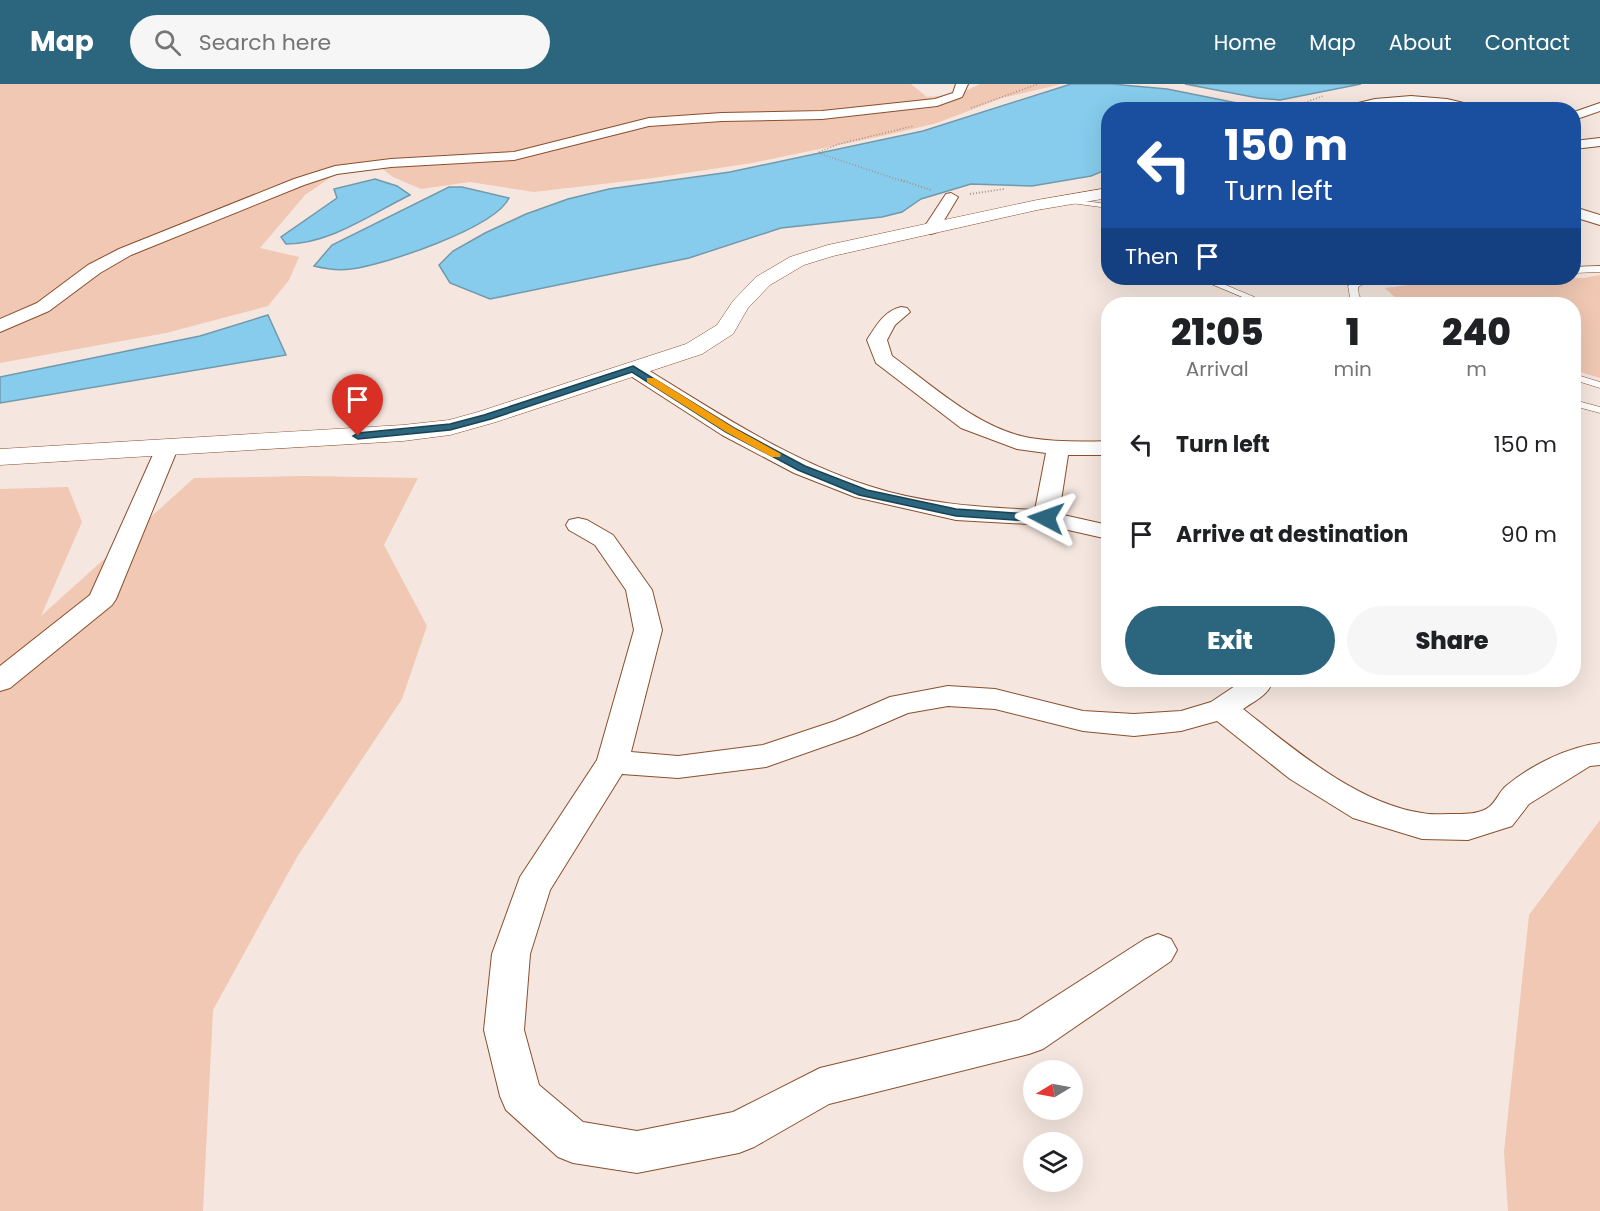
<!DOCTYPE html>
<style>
body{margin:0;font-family:Poppins,sans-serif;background:#f6f6f6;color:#202124;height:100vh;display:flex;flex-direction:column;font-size:22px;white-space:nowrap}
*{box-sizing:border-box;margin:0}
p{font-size:20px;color:#757577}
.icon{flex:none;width:33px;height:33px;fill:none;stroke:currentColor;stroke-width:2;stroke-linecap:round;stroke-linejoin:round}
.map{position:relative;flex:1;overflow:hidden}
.side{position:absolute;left:1101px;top:213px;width:480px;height:390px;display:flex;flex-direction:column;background:#fff;border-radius:24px;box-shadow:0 6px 24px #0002}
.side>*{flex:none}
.banner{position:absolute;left:1101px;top:18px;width:480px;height:183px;border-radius:24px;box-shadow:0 6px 24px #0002;background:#1a4fa0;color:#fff;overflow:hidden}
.needle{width:39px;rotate:260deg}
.tools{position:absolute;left:1023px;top:976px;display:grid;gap:12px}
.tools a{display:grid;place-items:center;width:60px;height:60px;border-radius:50%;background:#fff;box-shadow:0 6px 24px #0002;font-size:30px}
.pin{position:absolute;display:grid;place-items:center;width:51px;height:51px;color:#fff;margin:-62px -26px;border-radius:50% 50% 50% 0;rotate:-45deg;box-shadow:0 0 6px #0007}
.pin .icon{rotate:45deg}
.me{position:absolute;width:66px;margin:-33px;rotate:274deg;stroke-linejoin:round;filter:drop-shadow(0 0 4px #0008)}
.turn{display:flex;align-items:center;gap:21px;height:126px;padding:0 24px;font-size:27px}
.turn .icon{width:78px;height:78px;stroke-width:2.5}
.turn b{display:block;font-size:42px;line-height:51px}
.then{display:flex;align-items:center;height:57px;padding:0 24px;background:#0003;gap:12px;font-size:22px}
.eta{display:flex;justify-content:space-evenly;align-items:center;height:102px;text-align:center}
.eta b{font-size:36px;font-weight:800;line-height:42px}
.action{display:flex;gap:12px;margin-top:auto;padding:12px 24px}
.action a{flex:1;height:69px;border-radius:36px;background:#2b657e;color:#fff;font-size:24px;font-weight:800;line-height:69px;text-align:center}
.action a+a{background:#f6f6f6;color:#202124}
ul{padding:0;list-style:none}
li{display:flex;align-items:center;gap:18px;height:90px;padding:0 24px}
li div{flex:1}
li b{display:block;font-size:22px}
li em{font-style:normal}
header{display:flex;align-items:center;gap:36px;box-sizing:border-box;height:84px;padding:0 30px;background:#2b657e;color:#fff}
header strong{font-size:28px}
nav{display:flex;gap:33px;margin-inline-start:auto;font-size:21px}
.search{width:420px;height:54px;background:#f6f6f6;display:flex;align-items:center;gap:15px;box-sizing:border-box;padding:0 21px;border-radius:33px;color:#757577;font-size:22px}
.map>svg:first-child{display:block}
.green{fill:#f0c8b3}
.water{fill:#87ccec;stroke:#7199ac;stroke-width:1.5}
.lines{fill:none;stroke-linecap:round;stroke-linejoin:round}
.service-casing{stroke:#8a4f2d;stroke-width:1}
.minor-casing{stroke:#8a4f2d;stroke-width:2}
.tertiary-casing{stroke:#8a4f2d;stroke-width:1}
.path-far1{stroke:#a69388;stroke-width:1.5;stroke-dasharray:1 2;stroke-linecap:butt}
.path{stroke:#a69388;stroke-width:2;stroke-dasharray:1 2;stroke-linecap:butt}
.service{fill:#fff;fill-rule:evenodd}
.minor{fill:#fff;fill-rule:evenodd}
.tertiary{fill:#fff;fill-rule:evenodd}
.route{fill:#2b657e;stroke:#1c4252;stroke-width:1.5}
.slow{fill:#f59e0b}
</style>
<header>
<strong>Map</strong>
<div class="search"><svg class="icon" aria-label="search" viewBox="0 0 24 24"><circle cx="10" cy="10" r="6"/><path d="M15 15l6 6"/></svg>Search here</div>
<nav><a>Home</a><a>Map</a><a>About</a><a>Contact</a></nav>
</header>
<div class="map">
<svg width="1600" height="1127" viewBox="0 0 1600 1127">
<rect width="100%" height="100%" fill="#f5e7df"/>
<path class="green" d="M0,0H911L927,13L959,10L980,0H1062L1002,14L937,39L891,50L752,79L653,94L534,108L470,98L421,105L393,93L380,83L334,91L305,111L260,164L299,173L289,196L268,222L166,249L0,279Z
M1600,191V294L1574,286V220H1402L1385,204L1465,194H1583Z
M305,392L418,394L384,461L427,542L402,615L297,773L213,926L203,1127H0V405L68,403L82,438L41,532L194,394Z
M1600,736V1127H1508L1504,1068L1529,831Z"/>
<path class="water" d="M1071,0H1112L1167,5L1267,25L1108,26V79L1101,88L1091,92L1032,102L971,100L921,115L902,128L882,133L781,144L689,174L490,215L450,199L439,181L453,167L485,149L526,130L568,115L609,105L730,88L923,47Z
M1185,0H1361L1280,16L1258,14Z
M375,95L397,102L410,111C371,130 330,160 286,160L281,153L337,114L334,105Z
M449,103H462L509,114C495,144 384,181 351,185C338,187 326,185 314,182L332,161Z
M268,231L286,271L0,319V293L200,252Z"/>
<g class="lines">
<g class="service-casing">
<path id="service" d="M1068,115L1108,120V124L1071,119H1068Z
M1600,182V188L1574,189V183Z
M1197,194H1209L1271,220H1259Z
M1364,194H1375L1358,203L1359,212L1369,220H1359L1350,213L1348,202Z
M1574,290L1600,298V304L1574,296Z
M1574,316L1600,323V329L1574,322Z"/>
</g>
<g class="minor-casing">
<path id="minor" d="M956,0H968L962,13L937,22L822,35L722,37L649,42L514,76L391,83L337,90L304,101L131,171L100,189L49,227L0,248V235L37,219L88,181L119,165L294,95L335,82L391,75L514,68L649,34L722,29L822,27L935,15L953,9Z
M1411,12L1447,15L1493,26C1464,26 1437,19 1409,19C1382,20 1356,26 1329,26L1375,15Z
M1600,19V27L1574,36V28Z
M1600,54V62L1574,65V57Z
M951,109L958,113L937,148L931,150L925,148L923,145L946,110Z
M1574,123L1600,131V141L1574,133Z
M901,223L907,224L910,228L895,241L887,256L892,272C933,302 979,345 1030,354C1056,358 1083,358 1108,357V371H1068L1059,430L1108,441V455L1046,441L956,436L855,413L794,389L722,351L626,289L623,285L626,281H640C713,326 786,375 869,402C923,420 979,423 1035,426L1046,369L1017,365L961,344L876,279L867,256C876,242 884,227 901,223Z
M167,357L175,359L178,364L116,515L112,521L10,604L0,607V582L90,511L156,364L159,359Z
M578,434L587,436L613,451L652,506L662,546L631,668L678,672L763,661L835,637L890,613L948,602L995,605L1083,627L1134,630L1181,627L1211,618L1244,596H1272C1272,609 1253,618 1243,625C1294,665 1356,719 1422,729C1431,731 1440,730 1449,730C1461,730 1479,731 1489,723C1496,718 1499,708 1506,702C1531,681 1568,663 1600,659V681L1590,682L1529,720L1512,742L1468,756L1422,755L1353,734L1290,695L1217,637L1181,647L1134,652L1083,647L995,625L948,622L908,629L857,651L766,683L678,694L622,690L550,806L530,870L524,946L539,1001L583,1038L637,1047L733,1028L820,984L1019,936L1145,855L1158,850L1171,855L1177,866L1171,877L1043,965L1029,970L829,1020L754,1063L739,1069L637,1089L573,1079L558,1073L506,1026L500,1012L484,946L492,870L520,793L597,676L634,546L626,506L595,461L569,446L566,441L569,436Z"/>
</g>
<g class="tertiary-casing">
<path id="tertiary" d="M1108,104V114L1037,126L833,172L804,181L770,201L748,224L733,250L702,270L496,338L450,351L403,357L0,381V365L403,341L449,336L478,328L686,260L717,241L733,217L756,193L790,173L828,161L1037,116Z"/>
</g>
<path class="path-far1" d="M971,24L1038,0
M1285,26L1323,12
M819,68L839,60L913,42
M818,69L905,98"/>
<path class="path" d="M901,96L931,106
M970,110L1004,105"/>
<use href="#service" class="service"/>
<use href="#minor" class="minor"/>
<use href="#tertiary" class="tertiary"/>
</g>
<path class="route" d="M633,282L734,344L805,382L867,406L956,425L1046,431L1052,434L1046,438L956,432L859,411L798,386L726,348L632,288L491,335L450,346L358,355L353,352L358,349L450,340L484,331Z"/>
<path class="slow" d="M647,294H654L734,344L781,370L780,373H772L726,348L647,298Z"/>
</svg>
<div class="tools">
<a><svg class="needle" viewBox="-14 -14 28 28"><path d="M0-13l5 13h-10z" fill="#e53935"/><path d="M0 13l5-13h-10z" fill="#757577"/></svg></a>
<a><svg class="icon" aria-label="layers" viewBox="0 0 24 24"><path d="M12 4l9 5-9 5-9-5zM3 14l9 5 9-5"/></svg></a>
</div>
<div class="pin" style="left:358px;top:352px;background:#d93025"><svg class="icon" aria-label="arrive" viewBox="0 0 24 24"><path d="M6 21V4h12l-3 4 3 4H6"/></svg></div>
<svg class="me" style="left:1046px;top:434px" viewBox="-20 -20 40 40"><path d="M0-17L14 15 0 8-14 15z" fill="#2b657e" stroke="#fff" stroke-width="4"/></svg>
<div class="banner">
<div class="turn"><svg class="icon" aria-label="left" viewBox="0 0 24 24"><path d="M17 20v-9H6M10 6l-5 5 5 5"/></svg><div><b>150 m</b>Turn left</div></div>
<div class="then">Then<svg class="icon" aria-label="arrive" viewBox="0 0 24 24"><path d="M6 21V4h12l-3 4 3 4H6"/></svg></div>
</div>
<section class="side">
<div class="eta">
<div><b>21:05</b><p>Arrival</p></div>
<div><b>1</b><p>min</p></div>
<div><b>240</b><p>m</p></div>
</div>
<ul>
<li><svg class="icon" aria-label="left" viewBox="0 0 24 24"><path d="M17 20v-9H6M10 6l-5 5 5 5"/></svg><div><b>Turn left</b></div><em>150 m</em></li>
<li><svg class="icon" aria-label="arrive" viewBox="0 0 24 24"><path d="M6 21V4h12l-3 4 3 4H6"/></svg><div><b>Arrive at destination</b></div><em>90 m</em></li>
</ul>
<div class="action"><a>Exit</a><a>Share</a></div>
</section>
</div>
